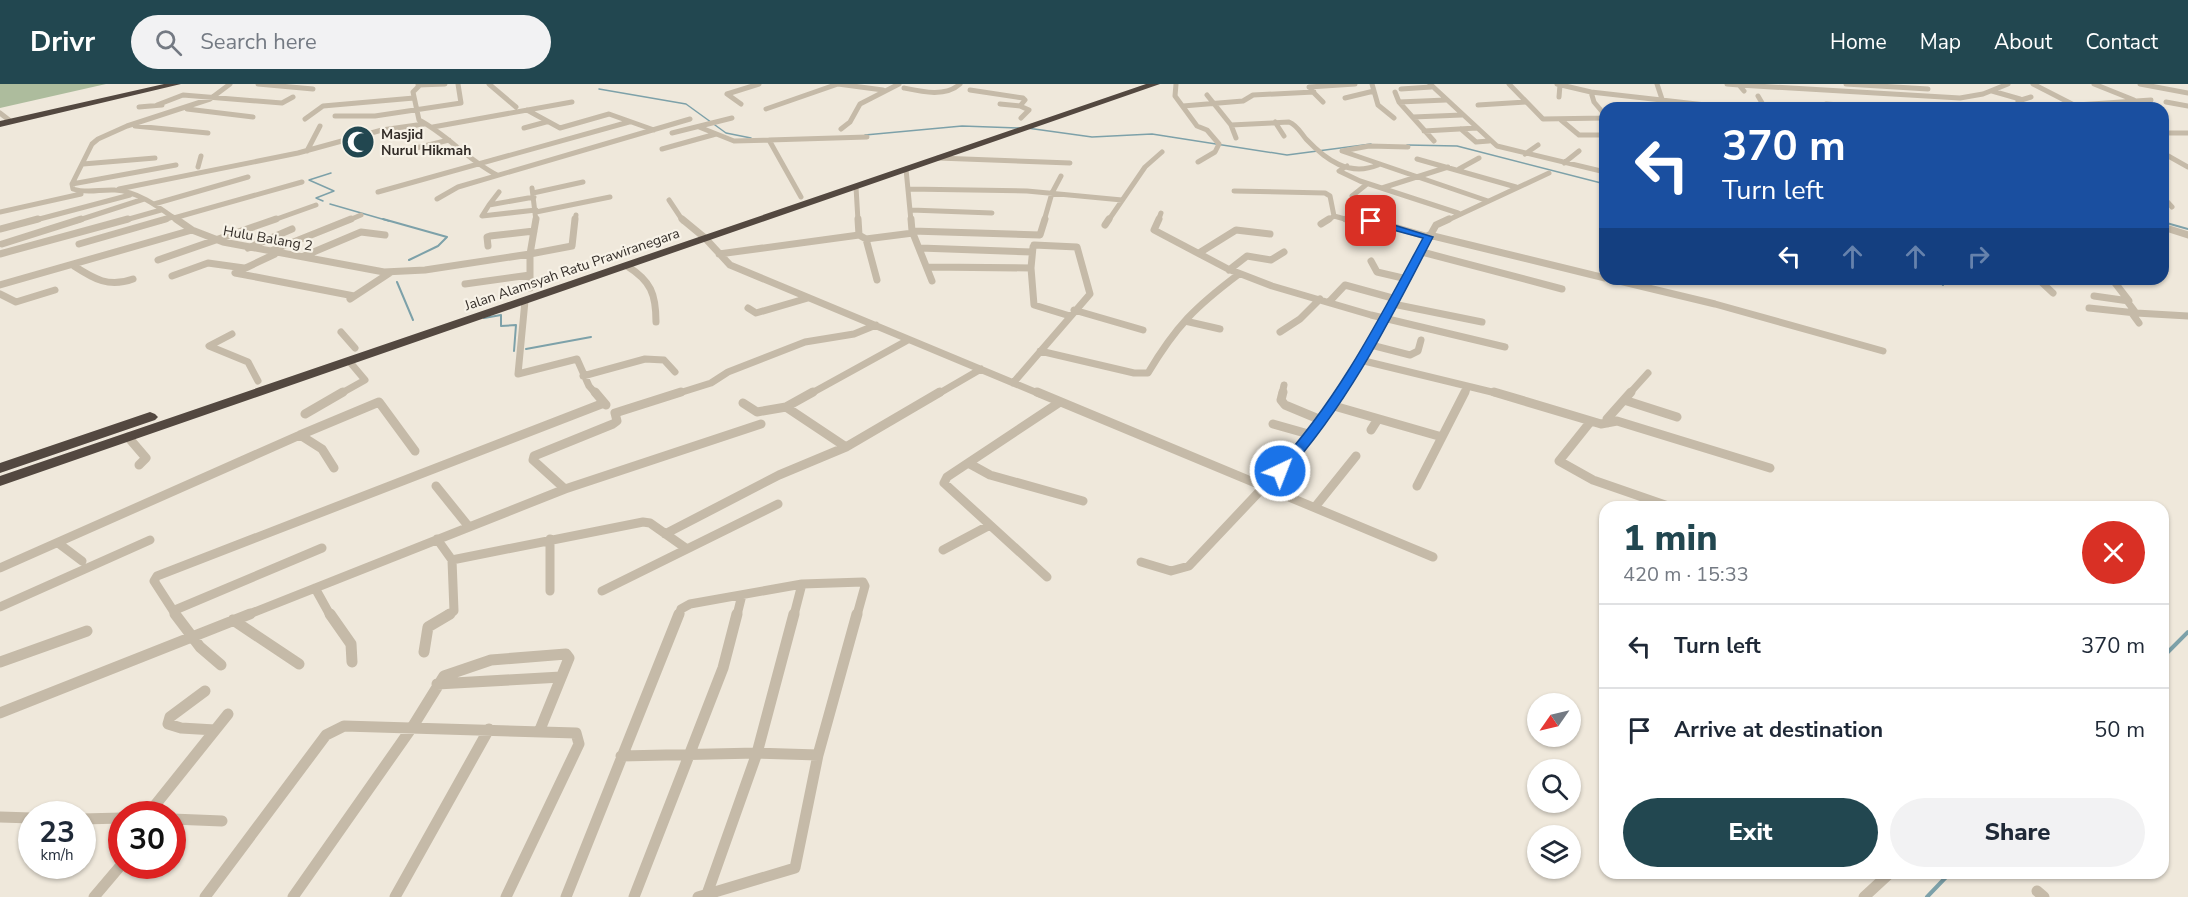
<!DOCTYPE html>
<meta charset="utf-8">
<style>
body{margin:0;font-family:"Nunito Sans",sans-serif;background:#f2f2f3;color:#1f2937;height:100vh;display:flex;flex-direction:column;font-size:22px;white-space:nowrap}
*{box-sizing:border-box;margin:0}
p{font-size:20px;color:#747a83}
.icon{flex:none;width:33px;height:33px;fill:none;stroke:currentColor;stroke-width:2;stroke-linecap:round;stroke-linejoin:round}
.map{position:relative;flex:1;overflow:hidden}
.panel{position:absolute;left:1599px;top:417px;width:570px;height:378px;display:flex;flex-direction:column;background:#fff;border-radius:18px;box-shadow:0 2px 4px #0004}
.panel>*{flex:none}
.top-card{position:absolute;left:1599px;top:18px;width:570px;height:183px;border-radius:18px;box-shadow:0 2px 4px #0004;background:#1a4fa0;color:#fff;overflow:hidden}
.needle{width:39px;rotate:236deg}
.controls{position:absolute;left:1527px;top:609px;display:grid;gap:12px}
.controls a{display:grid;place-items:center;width:54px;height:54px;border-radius:50%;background:#fff;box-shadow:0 2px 4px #0004;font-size:30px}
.speed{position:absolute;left:18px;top:717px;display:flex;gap:12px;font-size:30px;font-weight:700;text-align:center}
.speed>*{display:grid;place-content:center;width:78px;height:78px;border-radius:50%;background:#fff;box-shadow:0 2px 4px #0004;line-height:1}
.speed small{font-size:15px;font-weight:400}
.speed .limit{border:9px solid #d22;background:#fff;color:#111}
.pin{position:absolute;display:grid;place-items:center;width:51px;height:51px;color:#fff;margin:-26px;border-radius:12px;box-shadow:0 3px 9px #0006}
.me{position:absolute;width:66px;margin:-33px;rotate:43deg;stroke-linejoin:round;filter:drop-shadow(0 0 4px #0008)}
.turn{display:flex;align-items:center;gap:21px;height:126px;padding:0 24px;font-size:27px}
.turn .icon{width:78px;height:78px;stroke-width:2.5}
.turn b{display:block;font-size:42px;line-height:51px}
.lanes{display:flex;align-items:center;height:57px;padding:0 24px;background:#0003;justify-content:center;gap:30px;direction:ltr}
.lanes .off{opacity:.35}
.round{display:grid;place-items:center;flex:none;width:63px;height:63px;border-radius:32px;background:#f2f2f3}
.overview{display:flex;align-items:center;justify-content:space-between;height:102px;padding:0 24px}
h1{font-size:36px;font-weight:800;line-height:45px;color:#224750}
.primary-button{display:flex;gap:12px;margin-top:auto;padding:12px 24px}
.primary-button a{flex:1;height:69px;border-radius:36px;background:#224750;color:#fff;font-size:24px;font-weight:800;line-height:69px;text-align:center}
.primary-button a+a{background:#f2f2f3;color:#1f2937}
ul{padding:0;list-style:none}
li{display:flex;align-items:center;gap:18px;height:84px;padding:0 24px;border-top:2px solid #e0e1e3}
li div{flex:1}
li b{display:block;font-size:22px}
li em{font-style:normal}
header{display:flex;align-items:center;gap:36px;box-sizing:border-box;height:84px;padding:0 30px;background:#224750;color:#fff}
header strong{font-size:28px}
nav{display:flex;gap:33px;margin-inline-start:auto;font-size:21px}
.search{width:420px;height:54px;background:#f2f2f3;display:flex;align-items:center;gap:15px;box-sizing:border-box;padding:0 21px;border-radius:33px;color:#747a83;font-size:22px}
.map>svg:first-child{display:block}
.green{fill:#adbc9d}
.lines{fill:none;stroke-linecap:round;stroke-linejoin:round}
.stream-far2{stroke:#7da1a9;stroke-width:1.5}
.stream-far1{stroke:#7da1a9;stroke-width:2}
.stream{stroke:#7da1a9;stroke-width:4}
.street-far3{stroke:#c5baa8;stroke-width:5}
.street-far2{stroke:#c5baa8;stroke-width:7}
.street-far1{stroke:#c5baa8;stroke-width:9}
.street{stroke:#c5baa8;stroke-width:11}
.highway{fill:#534840;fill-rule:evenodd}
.route{fill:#1a73e8;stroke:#114b97;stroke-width:1.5}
.labels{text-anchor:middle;stroke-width:4.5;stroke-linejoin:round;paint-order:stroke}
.far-poi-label{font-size:14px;font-weight:bold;fill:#332d28;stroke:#f7f2e7;text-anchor:start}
.far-street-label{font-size:14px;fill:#332d28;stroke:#f7f2e7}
</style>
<header>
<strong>Drivr</strong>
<div class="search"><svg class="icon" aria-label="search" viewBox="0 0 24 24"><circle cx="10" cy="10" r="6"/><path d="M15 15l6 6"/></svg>Search here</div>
<nav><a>Home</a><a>Map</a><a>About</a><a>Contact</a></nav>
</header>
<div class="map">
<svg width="2188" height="813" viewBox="0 0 2188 813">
<rect width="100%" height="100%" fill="#efe8db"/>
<path class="green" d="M0,0H106L0,24Z"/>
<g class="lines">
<path class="stream-far2" d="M599,5L686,20L726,49L751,54
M1027,44L1092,53L1152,50L1287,71L1371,60
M865,51L962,42L1020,44
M1407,61L1457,62L1605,100
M323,117L316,114L334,107L309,96L331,89
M330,120L389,137"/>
<path class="stream-far1" d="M383,135L447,153L438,162L409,176
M2163,138L2188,145
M1938,195L1943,201
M397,198L413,236
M484,234L501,231V242L516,241L514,267
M526,265L591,253"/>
<path class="stream" d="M2163,573L2188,548
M1927,813L1950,789"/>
<path class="street-far3" d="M258,0L313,5
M421,0L413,8L419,36C448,51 466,75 497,91
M489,0L516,23
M1176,0L1175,12L1197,42L1207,46L1219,60L1215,68L1198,78
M1372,0L1378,21L1394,34
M1430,0L1497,62L1605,88
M1509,0L1543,35L1605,34
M1557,0L1591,8L1732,24
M1657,0L1662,15
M1727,0L1739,1
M1846,0L1928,5
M2033,0L2074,21
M2094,0L2134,16
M2140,0L2188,9
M418,1L445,0
M1309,3L1355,0
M904,4C923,8 946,13 960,0
M1401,5L1431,3
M970,6L1023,14L1025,16L1020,22L1029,26L1021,34
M1311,6L1323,18
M1744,7L1739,1L1960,14L1983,10L2008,0
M1992,7L2020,15
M1395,8L1399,18L1434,57
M1591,8L1594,18L1605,31
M1207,11L1231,41L1289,38C1297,41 1301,49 1306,55C1326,76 1349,93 1378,81
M1758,12L1765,24
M1559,13L1560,1
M1345,14L1374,7
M1399,18L1446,16
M2166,18L2188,22
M741,20L727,10L759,0
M1000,20L1020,22
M1826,20L1868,23
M157,21L183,11L282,19L293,13
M1478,21L1526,18
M1183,22L1243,17L1253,11L1314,8
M139,23L162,21
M1869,24H1881
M2030,24L2018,17L2031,13
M2031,24L2151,16
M187,25L253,33
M766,25L838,0L883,6
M527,26L560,44L609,30L654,46
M0,29L9,36
M335,32H375L461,19L458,0
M1413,33L1462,31
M305,35L323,22L414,14
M1561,36L1579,51H1605
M1275,38L1284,52
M1231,41L1236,54
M135,42L208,49
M433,43L572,18
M699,43L734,57L769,56L801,113
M524,44L546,38
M841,45L850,38L860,20L899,0
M1461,45L1476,58L1489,57
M1424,47L1477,44
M672,49L732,34
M2163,49H2188
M769,56L867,53
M1408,63L1369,62L1342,67L1488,117
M662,65L716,50
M408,66L449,56
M307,67L320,42
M2163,69L2188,83
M1525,70L1538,61
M938,74L1070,79
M1417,75L1516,103
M1564,79L1579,67
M83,80L155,74
M1347,82L1339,87L1360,97L1458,129
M198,83L201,72
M906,85L911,137
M1459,85L1479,74
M72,100L176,81
M856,103L858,137
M532,104L536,137
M1382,104L1448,83
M119,105L298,69L382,46L424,40
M908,105L1027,107L1122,116
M1234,107L1325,109L1330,112L1334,132
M378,108L629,38
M533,109L583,98
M1352,112L1367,100
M534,113L489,121L482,132L536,126
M2163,113L2172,123
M437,115L458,103L690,35
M669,116L683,137
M154,120L248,93
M489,121L499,108
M911,126L992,129
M0,128L81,110
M536,128L610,113
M174,134L302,98
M32,137L130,111
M76,137L144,115
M122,137L161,126
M161,137L173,133
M178,137C160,124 138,107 115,106C100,105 88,110 73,105L72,100L92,60L98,55L127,42L210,15L230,0
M271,137L316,121
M347,137L361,131
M575,137L576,131
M1044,137L1052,109L1061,92
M1108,137L1145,83L1162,68
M1158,137L1161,129
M1327,137L1334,132L1352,137
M1446,137L1549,89"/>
<path class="street-far2" d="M176,135L192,146L223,158L384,188L425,186L530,170V204
M536,135L530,170L572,162L575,135
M682,135L705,154L730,181L1040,310
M858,135L859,151
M911,135L912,147L932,197
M1159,135L1154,146L1228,185L1272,202L1371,231L1505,263
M1346,135L1365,140L1373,137L1429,153
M1321,140L1329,135
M1105,141L1109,135
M2163,143L2188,151
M0,145L38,135
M912,147L1040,151L1045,135
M1429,151L1605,194
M866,155L877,196
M2,160L81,135
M79,160L166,135
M488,162L487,153L490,152L534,147
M1033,163L1031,184L1034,221L1070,232
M248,164L292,145
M920,164L1032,168
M271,167L351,135
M1422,168L1562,205
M1199,169L1236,146L1270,150
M0,170L128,135
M275,170L235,189L354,212
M719,170L859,151L866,155L913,149
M304,172L361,148L385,151
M158,176L276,135
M1371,177L1377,188L1407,195
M74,182C94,195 109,204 133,195
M627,182C651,197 656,210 656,238
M927,183L1031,184
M1229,186L1247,172L1271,176L1284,168
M172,192L208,179L244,184
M1611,195L1715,220L1883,267
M2038,195L2053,209
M465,200L530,191
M0,201L192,146
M0,210L16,218L55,206
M2094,212L2129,217L2112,195
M350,215L391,188
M525,217L518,290L577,275L589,302L596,310
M2127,217L2136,229L2188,232
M1329,218L1345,201L1396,215
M1393,220L1482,238
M748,224L756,229L808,214
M2089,224L2136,229
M1074,226L1143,246
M2131,228L2139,239
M1185,237L1220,245
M341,248L355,264
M1280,248L1300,235L1320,215
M232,250L209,262L248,278L258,297
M1371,261L1410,271L1418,267L1421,256
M1040,267L1134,289H1148C1176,242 1195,223 1239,190
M1360,276L1500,310
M583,292L645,275L664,276L675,288
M1013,299L1090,210L1077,163L1034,161
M340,310L365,296L349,277
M676,310L711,299L728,288L805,258L854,250L876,241
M810,310L908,256
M938,310L981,285
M1282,310L1284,301
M1341,310L1436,141L1449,135
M1464,310L1468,303
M1629,310L1648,289"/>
<path class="street-far1" d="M595,308L606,321
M813,308L786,323L846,363
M1037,308L1433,473
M1283,308L1281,316L1285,321L1321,336
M1494,308L1601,340L1617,337L1770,384
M1624,316L1677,333
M743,319L757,328L786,323
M1334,322L1442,353
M305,330L343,308
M1591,337L1559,377L1593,396L1671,423
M1608,339L1607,335L1631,308
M1273,340L1312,351
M1371,346L1378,335
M300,351L379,318L415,367
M128,353L146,374L139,381
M970,380L990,391L1083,417
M436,402L469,443
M1417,402L1465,308
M565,405L761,340
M1315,423L1356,372
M665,450L779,391L846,363L940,308
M437,455L452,476L643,438L650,439L687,465
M550,455V507
M58,459L82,477
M943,466L990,441
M1141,478L1171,487L1189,482L1309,355L1342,308
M0,484L300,351L322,365L334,384
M1047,493L944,399L947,393L1060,318
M315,504L330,531
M602,507L778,420
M0,523L150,456
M175,526L322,464
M176,531L154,497L157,492L604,319
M247,531L565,405L533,376L534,372L613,340L617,337L615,329L681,308
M447,531L454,527L452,476
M679,531L681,525L690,520L802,500L863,498L865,502L857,531
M737,531L742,511
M794,531L802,500"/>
<path class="street" d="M175,530L200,563L221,581
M330,530L351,560L352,578
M233,536L299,580
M424,568L428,543L450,530
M0,578L87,547
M437,600L561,593
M205,607L170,633L168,640L181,644L215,646
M0,629L250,530
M621,672L757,669L818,671
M148,730L228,630
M0,733L32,734
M82,735L122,734
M172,735L222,737
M2037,807L2044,813
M707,810L757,669L794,530
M94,813L122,780
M205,813L326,651L344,642L576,649L579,660L506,813
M293,813L413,642L444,592L491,576L566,570L569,574L539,648
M395,813L489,645
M566,813L679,530
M634,813L723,584L737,530
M698,813L795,784L818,671L857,530
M1864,813L1890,789"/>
<path class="highway" d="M164,0H181L0,43V37Z
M1146,0H1160L0,402V392Z
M150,328L155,330L158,333L155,336L0,389V379Z"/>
</g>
<path class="route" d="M1371,134L1433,153C1390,236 1349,319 1285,390H1275V384C1338,316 1379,235 1423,154L1367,139V135Z"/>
<defs>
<g id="mosque-disc" transform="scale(1.725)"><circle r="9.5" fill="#224750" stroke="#f7f2e7"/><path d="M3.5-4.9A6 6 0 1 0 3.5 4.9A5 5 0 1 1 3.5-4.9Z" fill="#fff"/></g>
</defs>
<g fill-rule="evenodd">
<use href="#mosque-disc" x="358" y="58"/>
</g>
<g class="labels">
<g class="far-poi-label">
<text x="381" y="55">Masjid<tspan x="381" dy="16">Nurul Hikmah</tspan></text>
</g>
<g class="far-street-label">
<text transform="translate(268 154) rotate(10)" y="5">Hulu Balang 2</text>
<text transform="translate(572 185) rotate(-19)" y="5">Jalan Alamsyah Ratu Prawiranegara</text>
</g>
</g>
</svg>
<div class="controls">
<a><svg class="needle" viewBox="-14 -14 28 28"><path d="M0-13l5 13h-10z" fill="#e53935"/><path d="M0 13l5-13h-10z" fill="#747a83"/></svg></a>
<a><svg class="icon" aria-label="search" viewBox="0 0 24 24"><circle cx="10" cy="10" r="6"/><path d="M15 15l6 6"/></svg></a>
<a><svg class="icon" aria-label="layers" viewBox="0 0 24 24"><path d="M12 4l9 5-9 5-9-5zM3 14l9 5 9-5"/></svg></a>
</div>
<div class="speed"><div>23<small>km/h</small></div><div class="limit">30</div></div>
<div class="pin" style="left:1371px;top:137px;background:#d93025"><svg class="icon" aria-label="arrive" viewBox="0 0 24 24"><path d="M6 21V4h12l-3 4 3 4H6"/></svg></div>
<svg class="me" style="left:1280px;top:387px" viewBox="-20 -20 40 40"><circle r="17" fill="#1a73e8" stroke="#fff" stroke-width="3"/><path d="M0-11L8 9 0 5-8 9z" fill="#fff"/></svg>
<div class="top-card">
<div class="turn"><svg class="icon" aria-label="left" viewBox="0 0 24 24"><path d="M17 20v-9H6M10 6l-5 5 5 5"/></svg><div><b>370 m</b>Turn left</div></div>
<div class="lanes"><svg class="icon" aria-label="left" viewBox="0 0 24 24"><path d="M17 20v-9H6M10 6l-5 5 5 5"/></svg><svg class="icon off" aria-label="ahead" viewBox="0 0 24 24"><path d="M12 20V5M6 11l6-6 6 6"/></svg><svg class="icon off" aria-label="ahead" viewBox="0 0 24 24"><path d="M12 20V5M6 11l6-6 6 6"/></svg><svg class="icon off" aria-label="right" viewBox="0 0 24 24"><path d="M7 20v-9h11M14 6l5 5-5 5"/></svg></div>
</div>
<section class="panel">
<div class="overview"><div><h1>1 min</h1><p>420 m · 15:33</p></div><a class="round" style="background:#d93025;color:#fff"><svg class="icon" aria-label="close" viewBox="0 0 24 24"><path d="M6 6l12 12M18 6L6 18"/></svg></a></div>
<ul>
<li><svg class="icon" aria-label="left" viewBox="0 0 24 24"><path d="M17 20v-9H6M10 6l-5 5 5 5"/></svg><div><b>Turn left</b></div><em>370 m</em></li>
<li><svg class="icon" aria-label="arrive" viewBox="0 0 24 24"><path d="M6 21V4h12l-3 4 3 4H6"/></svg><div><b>Arrive at destination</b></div><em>50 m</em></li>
</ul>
<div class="primary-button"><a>Exit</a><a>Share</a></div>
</section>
</div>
